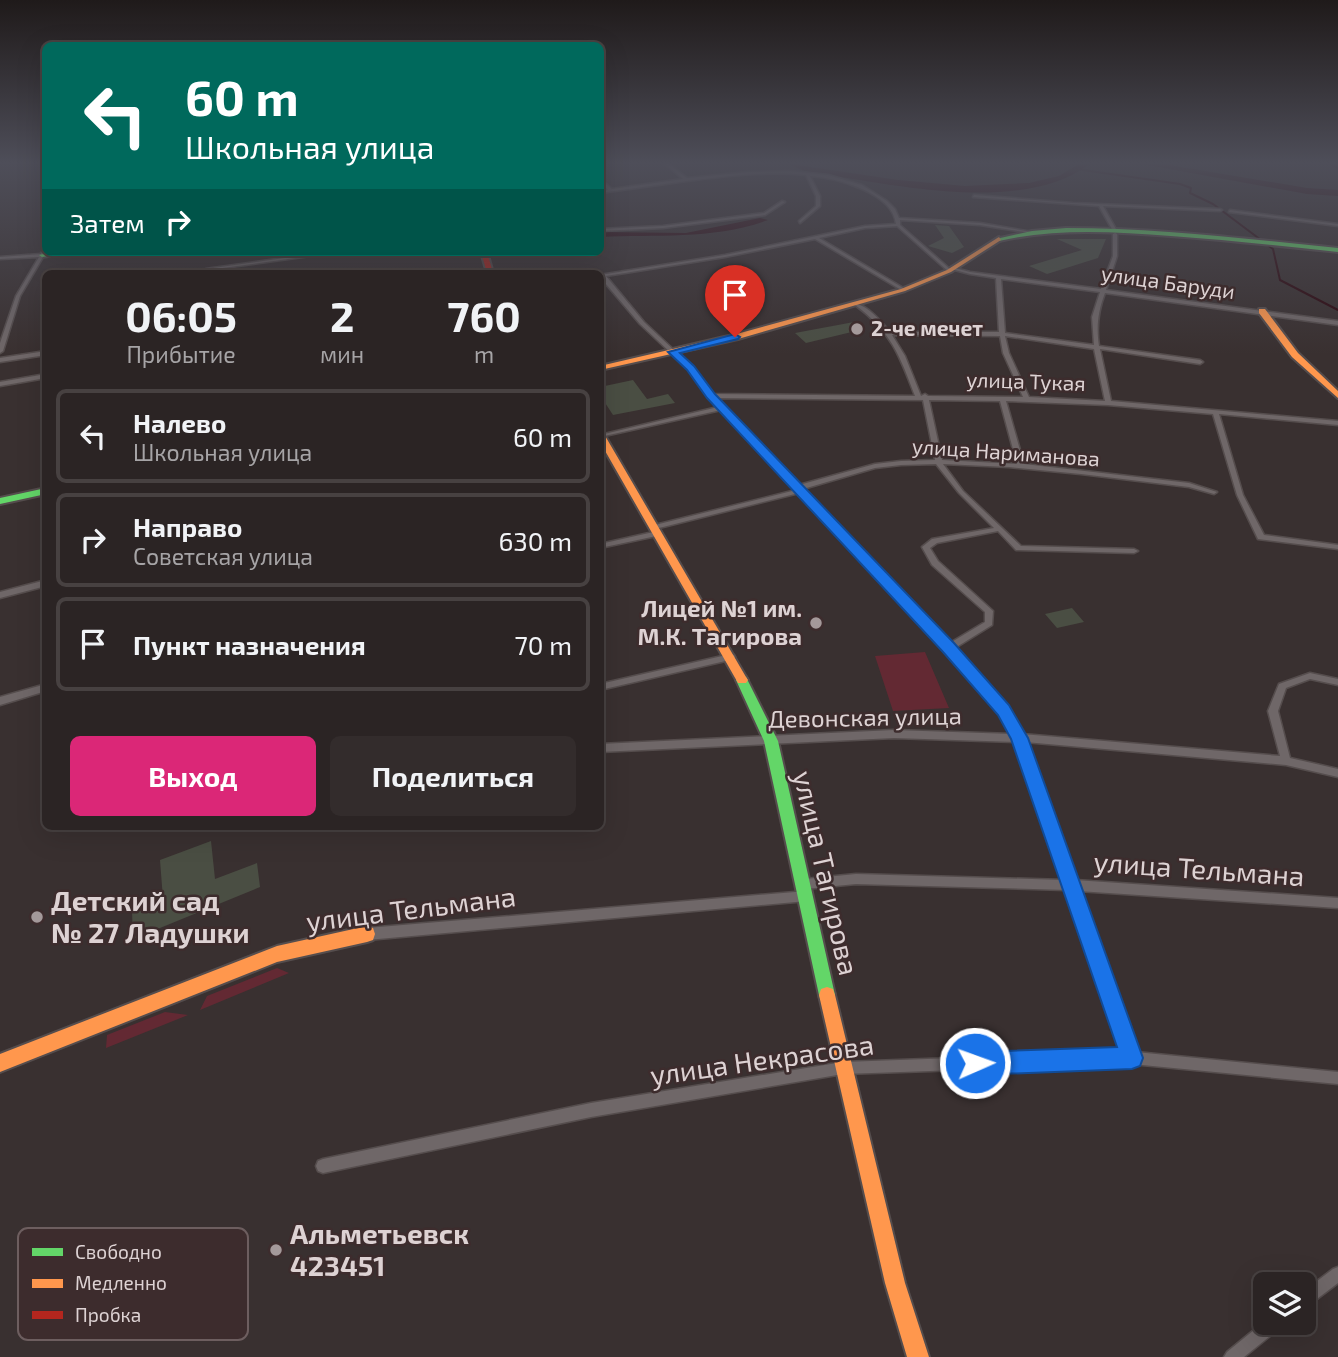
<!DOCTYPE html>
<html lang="ru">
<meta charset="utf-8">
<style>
body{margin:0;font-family:"Exo 2",sans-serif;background:#332c2c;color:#f1f3f6;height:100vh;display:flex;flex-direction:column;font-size:26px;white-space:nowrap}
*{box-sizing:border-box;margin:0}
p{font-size:23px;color:#a6a4a6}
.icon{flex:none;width:38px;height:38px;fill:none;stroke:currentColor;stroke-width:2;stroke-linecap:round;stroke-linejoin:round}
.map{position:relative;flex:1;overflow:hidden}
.side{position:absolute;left:42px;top:270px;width:562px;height:560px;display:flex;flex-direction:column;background:#2b2424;border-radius:10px;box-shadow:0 7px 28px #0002,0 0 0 2px #474141}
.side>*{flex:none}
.hud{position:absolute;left:42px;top:42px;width:562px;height:214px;border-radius:10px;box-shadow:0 7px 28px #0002,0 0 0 2px #474141;background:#00695c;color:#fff;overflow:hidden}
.buttons{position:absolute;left:1253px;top:1272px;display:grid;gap:14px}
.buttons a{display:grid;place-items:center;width:63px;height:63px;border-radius:10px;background:#2b2424;box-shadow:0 7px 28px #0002,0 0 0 2px #474141;font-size:35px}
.pin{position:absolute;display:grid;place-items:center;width:60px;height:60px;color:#fff;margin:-72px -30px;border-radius:50% 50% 50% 0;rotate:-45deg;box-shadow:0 0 7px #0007}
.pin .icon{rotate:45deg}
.me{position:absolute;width:77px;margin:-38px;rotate:88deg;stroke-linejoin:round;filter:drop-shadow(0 0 5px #0008)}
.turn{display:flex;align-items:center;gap:24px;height:147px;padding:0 28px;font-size:32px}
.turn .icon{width:91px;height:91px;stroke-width:2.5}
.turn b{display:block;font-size:49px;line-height:60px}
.then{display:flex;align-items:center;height:66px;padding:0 28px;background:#0003;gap:14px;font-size:26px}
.eta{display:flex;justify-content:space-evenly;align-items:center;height:119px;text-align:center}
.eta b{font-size:42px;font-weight:700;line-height:49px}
.cta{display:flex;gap:14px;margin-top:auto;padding:14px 28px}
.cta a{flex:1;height:80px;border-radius:10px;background:#db2777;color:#fff;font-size:28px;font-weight:700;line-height:80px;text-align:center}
.cta a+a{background:#332c2c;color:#f1f3f6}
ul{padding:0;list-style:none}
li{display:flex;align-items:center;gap:21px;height:94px;margin:0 14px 10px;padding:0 14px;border:4px solid #474141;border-radius:10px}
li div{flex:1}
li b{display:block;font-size:26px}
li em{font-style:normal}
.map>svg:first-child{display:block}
.green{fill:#632933}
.water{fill:#2d080f}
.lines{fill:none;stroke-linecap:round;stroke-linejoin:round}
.stream{stroke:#2d080f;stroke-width:2}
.river{fill:#2d080f;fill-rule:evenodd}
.building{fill:#4a4e43}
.street-casing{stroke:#554d4d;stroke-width:3}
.fast-casing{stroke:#554d4d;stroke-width:4}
.slow-casing{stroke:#554d4d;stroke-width:4}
.jam-casing{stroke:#554d4d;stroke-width:4}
.street{fill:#6f6768;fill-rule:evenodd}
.fast{fill:#63d668;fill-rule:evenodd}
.slow{fill:#ff974d;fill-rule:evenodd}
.jam{fill:#b3261e;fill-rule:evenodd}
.route{fill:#1a73e8;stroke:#114b97;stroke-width:2}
.poi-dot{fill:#a4999a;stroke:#3d2c2d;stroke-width:2.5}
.labels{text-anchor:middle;stroke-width:5;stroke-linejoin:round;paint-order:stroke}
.far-street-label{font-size:21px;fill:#ddd2d3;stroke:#3d2c2d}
.far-poi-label{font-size:21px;font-weight:bold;fill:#ddd2d3;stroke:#3d2c2d;text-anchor:start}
.poi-label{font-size:24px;font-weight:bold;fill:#ddd2d3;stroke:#3d2c2d;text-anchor:end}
.street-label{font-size:24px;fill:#ddd2d3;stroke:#3d2c2d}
.near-street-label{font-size:28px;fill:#ddd2d3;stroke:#3d2c2d}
.near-poi-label{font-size:28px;font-weight:bold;fill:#ddd2d3;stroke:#3d2c2d;text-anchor:start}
.key{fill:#3d2c2d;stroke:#6d5e5f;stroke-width:2}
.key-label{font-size:19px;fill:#ddd2d3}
</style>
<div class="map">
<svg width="1338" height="1357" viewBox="0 0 1338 1357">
<rect width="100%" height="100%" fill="#393030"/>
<path class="green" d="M925,652L949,708L893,711L875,656Z
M277,968L289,973L200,1010L207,996Z
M165,1012L188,1015L106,1048L107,1035Z"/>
<path class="water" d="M760,218L768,220C714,240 657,234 600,237V232L686,233Z"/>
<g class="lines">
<path class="stream" d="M1076,169L1180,184L1191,188L1190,193L1213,204L1273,249L1280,280L1338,310"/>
<path class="river" d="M790,164L898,180L965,186L1029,183L1059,176L1079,164H1090C1030,209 922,190 853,179C833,175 806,175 790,164Z
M1142,164H1163L1307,188L1338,190V196L1307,194Z
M1330,164H1338V170Z"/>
</g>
<path class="building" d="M935,225L949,226L964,247L952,253L928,246L944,238Z
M1057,239H1106L1098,258L1047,274L1029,266L1082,250Z
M854,322L860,330L806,343L795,333Z
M633,380L647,399L668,394L675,403L613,415L600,395V387Z
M1072,608L1084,622L1057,628L1045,614Z
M211,841L215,879L257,863L260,887L133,939L132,911L163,899L160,860Z"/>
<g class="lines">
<g class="street-casing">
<path id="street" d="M665,164H669L687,178L749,172L790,171L828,175L862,185L887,201L895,209L899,218L980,223L1032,232L1030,233L980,225L900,220V225L951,270V272H949L897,226L865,228L819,238L905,289V291H903L815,239L725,257L606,276L644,322L692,367L713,394L915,396C900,356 891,331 855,305V303C869,307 880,320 890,332H999L996,278L970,274L951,269V267L970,272L1101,289L1113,256V234L1115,233L1117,234V256L1106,290L1338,321V325L1105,293C1098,311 1096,327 1099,346L1200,360L1203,362L1200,364L1100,349L1111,401L1338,421V425L1219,414L1243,495L1264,535L1338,545V549L1258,539L1237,495L1213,414L1108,405L1006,401L1024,464L1189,483L1217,492L1214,494L1189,487L1081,474L1009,467L943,464L963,491L1021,546L1134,549L1138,551L1134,553L1019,550H1016L998,531L937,543L930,548L938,561L993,611L992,625L955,648L1007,707L1022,734L1280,756L1268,711L1279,684L1310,673L1338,679V685L1310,679L1286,688L1278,711L1290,758L1338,769V777L1286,765L1025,742L1075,880L1338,898V908L1078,891L1136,1052L1338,1072V1084L1132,1064L843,1074L591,1117L323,1173L318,1171L316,1166L318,1161L323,1159L591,1103L843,1062L1124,1052L1067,890L856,884L805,889L801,888L800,884L801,880L805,879L856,874L1064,880L1016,742L894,738L600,752V744L894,730L1012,734L1001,713L946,649L799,493L655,529L651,527L655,525L796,490L721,410L600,437V435L718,407L709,397L688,369L640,324L600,277V275L725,255L865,226L896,224C893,192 836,178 810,176L820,196V206L800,223L799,221L816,206V196L806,175C766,171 726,176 687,181C658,185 629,189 600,193V191L608,190L600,182V179L612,189L683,179ZM1001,279L1100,292L1092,317L1094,345L1005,333ZM892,335L1000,336L1003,353L1023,397L928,396L925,394L921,396L905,356ZM1005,336L1094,349L1105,401L1029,397L1009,353ZM716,398L923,400L935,460L901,461L875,464L799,485ZM929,400L1000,401L1017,464L942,460ZM936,464L959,493L994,528L932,539L922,547L932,565L985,612V622L950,643L803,489L875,468L901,465Z
M974,195L1073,203L1220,209L1222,210L1220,211L1103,206L1117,231L1115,232L1113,231L1099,206L973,197Z
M782,201L785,202L765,215L663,228L600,231V229L663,226L764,213Z
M1230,210L1338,224V226L1229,212Z
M44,248L46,252L20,296L3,351L0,353V343L16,296L39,257L0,259V257L41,254Z
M327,252H339L208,270L206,269Z
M46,351V355L0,362V358Z
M46,374V378L0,386V382Z
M658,531H661V535L600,548V544Z
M46,580V586L0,598V592Z
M731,654L734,655L735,657L734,659L600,690V684Z
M46,684V691L0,705V697Z
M807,891L811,892L812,896L811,900L807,901L367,940L363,938L361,934L363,930L367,928Z
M1338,1267V1283L1309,1305L1304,1307V1291L1333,1269Z
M1265,1321V1323H1283L1280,1328L1244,1357H1224L1227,1352Z"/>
</g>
<g class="fast-casing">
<path id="fast" d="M1066,228C1157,228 1248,239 1338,248V252C1282,246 1227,240 1171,236C1114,232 1056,228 999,241L996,239L1032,231Z
M53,252H74L42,257L39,255Z
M46,488V494L0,504V498Z
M742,675L746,677L778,741L835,995L833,1001L827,1003L821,1001L819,995L764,741L736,680L738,677Z"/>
</g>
<g class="slow-casing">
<path id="slow" d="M999,237L1001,240L951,272L905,291L738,339L600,370V366L733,335L901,289L947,270Z
M1259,309H1265L1298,353L1338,391V398L1292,357L1259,313Z
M600,431L604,434L746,677L748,680L746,683H738L600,442Z
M367,926L373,928L375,934L373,940L367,942L277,962L0,1072V1054L277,946Z
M827,987L833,989L835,995L905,1283L929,1357H907L885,1283L819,995L821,989Z"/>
</g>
<g class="jam-casing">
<path id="jam" d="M481,252H487L493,273H487Z"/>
</g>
<use href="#street" class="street"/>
<use href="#fast" class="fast"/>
<use href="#slow" class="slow"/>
<use href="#jam" class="jam"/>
</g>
<linearGradient id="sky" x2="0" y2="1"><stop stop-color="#1f1a1a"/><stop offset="0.46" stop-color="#4e4e59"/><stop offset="1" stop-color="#4e4e59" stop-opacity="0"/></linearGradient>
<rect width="1338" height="354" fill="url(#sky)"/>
<path class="route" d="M735,334L740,337L738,339L680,353L694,366L715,394L954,643L1009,705L1028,738L1143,1058L1140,1066L1132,1069L975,1075L966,1071L963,1063L966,1055L975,1052L1117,1047L1011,739L998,715L943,652L707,398L687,370L668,352Z"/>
<g class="poi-dot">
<circle cx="857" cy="329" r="7"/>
<circle cx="816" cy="623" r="7"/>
<circle cx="37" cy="917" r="7"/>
<circle cx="276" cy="1250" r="7"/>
</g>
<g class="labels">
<g class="far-street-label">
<text transform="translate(1168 283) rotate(8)" y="7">улица Баруди</text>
<text transform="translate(1026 382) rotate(2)" y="7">улица Тукая</text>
<text transform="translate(1006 453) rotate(4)" y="7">улица Нариманова</text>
</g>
<g class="far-poi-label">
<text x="871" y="336">2-че мечет</text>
</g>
<g class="poi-label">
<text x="802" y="617">Лицей №1 им.<tspan x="802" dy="28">М.К. Тагирова</tspan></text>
</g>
<g class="street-label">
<text transform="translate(865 718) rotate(-1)" y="8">Девонская улица</text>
</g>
<g class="near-street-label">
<text transform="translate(1199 869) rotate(4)" y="10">улица Тельмана</text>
<text transform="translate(826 873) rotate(77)" y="10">улица Тагирова</text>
<text transform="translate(411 909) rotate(-7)" y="10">улица Тельмана</text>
<text transform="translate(762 1060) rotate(-8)" y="10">улица Некрасова</text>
</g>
<g class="near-poi-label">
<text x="51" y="911">Детский сад<tspan x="51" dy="32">№ 27 Ладушки</tspan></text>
<text x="290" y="1244">Альметьевск<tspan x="290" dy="32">423451</tspan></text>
</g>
</g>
<rect x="18" y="1228" width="230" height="112" rx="10" class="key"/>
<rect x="32" y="1248" width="31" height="8" fill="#63d668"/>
<rect x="32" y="1279" width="31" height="9" fill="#ff974d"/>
<rect x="32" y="1311" width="31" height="8" fill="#b3261e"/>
<g class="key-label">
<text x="75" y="1259">Свободно</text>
<text x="75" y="1290">Медленно</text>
<text x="75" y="1322">Пробка</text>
</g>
</svg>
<div class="buttons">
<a><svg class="icon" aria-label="layers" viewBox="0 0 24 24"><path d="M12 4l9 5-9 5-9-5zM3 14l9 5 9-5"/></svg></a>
</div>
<div class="pin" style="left:735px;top:337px;background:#d93025"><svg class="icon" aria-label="arrive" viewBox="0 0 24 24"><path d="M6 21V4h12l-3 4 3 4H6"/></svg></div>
<svg class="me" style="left:975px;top:1063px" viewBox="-20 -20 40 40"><circle r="17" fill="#1a73e8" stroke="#fff" stroke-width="3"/><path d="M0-11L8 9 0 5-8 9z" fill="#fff"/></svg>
<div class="hud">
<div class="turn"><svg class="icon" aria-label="left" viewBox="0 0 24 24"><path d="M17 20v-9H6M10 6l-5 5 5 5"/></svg><div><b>60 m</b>Школьная улица</div></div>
<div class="then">Затем<svg class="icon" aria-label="right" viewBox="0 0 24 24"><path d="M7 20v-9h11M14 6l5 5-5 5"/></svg></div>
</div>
<section class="side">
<div class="eta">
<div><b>06:05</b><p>Прибытие</p></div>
<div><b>2</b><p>мин</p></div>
<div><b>760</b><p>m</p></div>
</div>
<ul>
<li><svg class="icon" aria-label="left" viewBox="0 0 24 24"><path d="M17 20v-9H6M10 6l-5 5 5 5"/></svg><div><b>Налево</b><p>Школьная улица</p></div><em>60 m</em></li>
<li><svg class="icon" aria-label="right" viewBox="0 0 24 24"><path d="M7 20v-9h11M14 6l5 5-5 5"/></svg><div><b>Направо</b><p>Советская улица</p></div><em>630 m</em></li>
<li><svg class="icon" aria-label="arrive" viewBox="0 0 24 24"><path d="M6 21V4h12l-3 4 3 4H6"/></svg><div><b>Пункт назначения</b></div><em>70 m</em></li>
</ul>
<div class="cta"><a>Выход</a><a>Поделиться</a></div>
</section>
</div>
